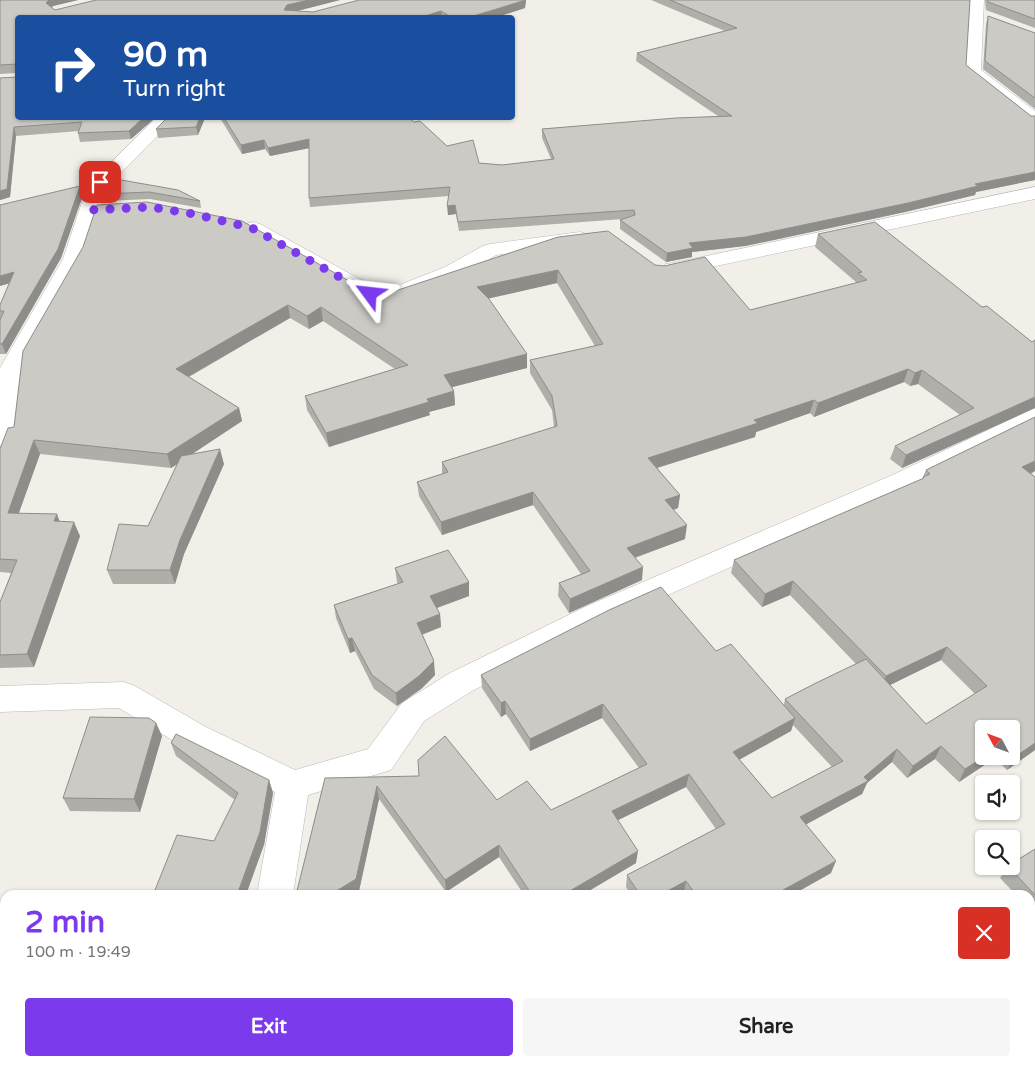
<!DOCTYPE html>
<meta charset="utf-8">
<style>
body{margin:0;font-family:"Varela Round",sans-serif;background:#f6f6f6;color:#222;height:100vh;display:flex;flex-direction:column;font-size:19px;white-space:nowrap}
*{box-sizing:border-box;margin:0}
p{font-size:16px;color:#767676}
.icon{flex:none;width:28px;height:28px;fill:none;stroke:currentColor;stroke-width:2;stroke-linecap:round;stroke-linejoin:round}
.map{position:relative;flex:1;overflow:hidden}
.side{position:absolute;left:0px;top:890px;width:1035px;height:176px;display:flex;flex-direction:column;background:#fff;border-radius:15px 15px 0 0;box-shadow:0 1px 4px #0004}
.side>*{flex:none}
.top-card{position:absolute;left:15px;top:15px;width:500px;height:105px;border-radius:5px;box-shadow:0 1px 4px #0004;background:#1a4fa0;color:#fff;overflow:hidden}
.needle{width:32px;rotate:311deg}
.fabs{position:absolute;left:975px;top:720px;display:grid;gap:10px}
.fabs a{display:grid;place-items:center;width:45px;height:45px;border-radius:5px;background:#fff;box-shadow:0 1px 4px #0004;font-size:25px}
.pin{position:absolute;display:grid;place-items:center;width:42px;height:42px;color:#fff;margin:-21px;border-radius:10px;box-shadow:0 2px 8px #0006}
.me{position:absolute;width:55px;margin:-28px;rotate:300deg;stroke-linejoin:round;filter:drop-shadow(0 0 4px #0008)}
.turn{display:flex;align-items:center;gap:18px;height:105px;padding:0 25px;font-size:22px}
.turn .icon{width:65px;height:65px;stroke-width:2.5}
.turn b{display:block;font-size:35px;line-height:42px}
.round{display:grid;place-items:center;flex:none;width:52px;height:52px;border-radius:5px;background:#f6f6f6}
.headline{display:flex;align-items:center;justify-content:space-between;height:85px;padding:0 25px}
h1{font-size:30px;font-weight:700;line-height:38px;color:#7c3aed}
.button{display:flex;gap:10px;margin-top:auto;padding:10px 25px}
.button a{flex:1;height:58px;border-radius:5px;background:#7c3aed;color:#fff;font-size:20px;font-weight:700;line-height:58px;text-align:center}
.button a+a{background:#f6f6f6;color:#222}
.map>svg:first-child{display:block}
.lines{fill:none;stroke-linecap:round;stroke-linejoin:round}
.minor-casing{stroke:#b5b8bc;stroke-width:1}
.minor{fill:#fff;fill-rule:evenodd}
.wall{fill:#afaea9;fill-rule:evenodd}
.shaded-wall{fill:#8f8d8a}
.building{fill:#cccac5;stroke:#8f8d8a}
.route{stroke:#7c3aed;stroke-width:9;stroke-dasharray:0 16.2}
</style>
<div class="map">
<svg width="1035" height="1066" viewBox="0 0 1035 1066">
<rect width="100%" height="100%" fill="#f1efe8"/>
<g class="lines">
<g class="minor-casing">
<path id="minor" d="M970,0H984L981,70L1035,111V124L1029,123L965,72Z
M156,118H175L109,185L105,193L85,259L24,368L13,437L9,443L0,445V368L63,259L85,193L91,182Z
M1035,187V199L673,275L665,274L662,269L665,264L673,263Z
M253,222L260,224L374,287L397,286L445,267L483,246L490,244L580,232L587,234L590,238L587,242L580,244L496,255L461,277L408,297L370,301L362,299L246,232L243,228L246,224Z
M1035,408V426L906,489L607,622L472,691L424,721L391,770L308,795L293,895H257L275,792L182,746L119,708L0,712V686L124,682L135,686L204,726L295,770L368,749L402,703L450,673L587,606L888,477Z
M222,1061H262L261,1066H221Z"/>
</g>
<use href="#minor" class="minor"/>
</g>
<path class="wall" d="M0,0H78L53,6L51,7L55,10L340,0L297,11L313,12L526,0L525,8L494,18H18V118H155L131,139L80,142L78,133L79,131L16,136L10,197L0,200V78L17,77V73L0,74Z
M651,0H970L966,65L1031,116H1035V180L976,192L975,195L905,212L745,246L692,252V257L666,262L620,229V220L623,219L459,231L456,214L448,215L449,196L310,207L309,198V148L270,156L265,149L242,154L220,118H409L414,122L447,146L479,163L502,165L551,159L542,138V129L718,116L636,61L637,53L725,31Z
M985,0H1035V28L986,10Z
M988,16L1035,33V109L983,69L986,24Z
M167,118H205L198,135L158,138L156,129Z
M110,178L200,201L201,208L150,199L105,201L103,194Z
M80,186L83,195L61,258L6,354H0V305L9,284Z
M818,234L982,307L1032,342L1035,340V408L902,468L890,459L895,446L960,415L918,384L910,386L904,382L814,417L810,413L756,432L755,437L657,468L680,495L678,508L674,510L685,539L635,558L642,580L569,613L558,596L559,583L581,574L533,505L442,535L419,496L417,482L442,474V462L554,427L552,410L530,373V360L595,346L557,283L488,298L527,368L452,387L454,391L455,405L429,412L430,415L329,447L307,410L305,396L395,369L323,321L309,329L290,318L189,377L239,408L242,421L192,454L224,464L184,554L175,584H113L107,570L148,526L178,464L171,468L40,454L19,513L60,521L80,536L34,667L0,668V602L11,573L0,572V449L14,427L23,351L360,287L380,296L558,237L655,265L750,310L855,283L856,282L815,247Z
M1035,417V471L1031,474L1035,477V750L1007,770L995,758L959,782L935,759L907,778L892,762L867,783L862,794L806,824L831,873L792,895H685L684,893L680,895H631L626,887L627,875L716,829L686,787L618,820L636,863L582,895H524L499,857L446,892L379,799L359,891L352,895H296L325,778L497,800L551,810L639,768L602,718L530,751L506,714L501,717L482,688L481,675L716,651L784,705L785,699L856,664L790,595L762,607L731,573L734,560L922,479L926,470ZM941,660L975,694L926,724L890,685ZM793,725L832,767L772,798L739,759L791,731ZM1011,729V756H984Z
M395,568L469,582V596L437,608L440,614L441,627L422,635L435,675L421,689L397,706L374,689L355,651L350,653L336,618L334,605L398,584L397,582Z
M156,723L162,736L140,812L70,811L63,798Z
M171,743L269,780L273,793L264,845L214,841L235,800L176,756Z
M1035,849V916L1030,910V895H1016L1000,878L1008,866Z
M286,1061H380V1064L376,1065V1066H288Z
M744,1061H900L892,1066H747Z"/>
<path class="shaded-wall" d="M49,0H78L53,6L48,11L46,3Z
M309,0H340L289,13L284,10L287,5Z
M526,0L525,8L494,18H467Z
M441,11L442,18H419Z
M143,118H155L131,139L129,131Z
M200,118H205L198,135L196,127Z
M14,127L16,136L10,197L0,200V191Z
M309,139L310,148L270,156L268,148Z
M264,140L265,149L242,154L241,145Z
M1035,172V180L976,192L975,195L905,212L745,246L692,252V257L666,262L667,253L689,243L975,184Z
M80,186L83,195L61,258L6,354L2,344Z
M455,205L456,214L448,215L447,206Z
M558,270L557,283L478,301L477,287Z
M14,272L18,281L0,286V276Z
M288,305L290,318L179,382L176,369Z
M321,307L323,321L309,329L307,316Z
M527,354V368L445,389L444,375Z
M908,369L904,382L814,417L818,403Z
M922,370L918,384L910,386L915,373Z
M454,391L455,405L429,412L430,415L329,447L326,433L427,399Z
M1035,397V408L902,468L906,455Z
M814,400L810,413L756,432L755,437L647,471L648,458L754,420Z
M239,408L242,421L171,468L167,454Z
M34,440L40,454L14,526L8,513Z
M220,449L224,464L184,554L175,584L170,570L180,540Z
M1035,461V471L1016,480L1022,467Z
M533,492V505L442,535L441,522Z
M680,495L678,508L664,513L665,500Z
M57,514L62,528L54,521Z
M74,522L80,536L34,667L27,654Z
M687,525L685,539L625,561L627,548Z
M643,567L642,580L569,613L570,599Z
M793,581L790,595L762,607L765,594Z
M469,582V596L431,610L430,596Z
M440,614L441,627L418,636L417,623Z
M352,638L355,651L350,653L348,639Z
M947,647L941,660L880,690L886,676Z
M434,661L435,675L421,689L397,706L396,693Z
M505,701L506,714L501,717V703Z
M603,704L602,718L530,751V739Z
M795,718L791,731L730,765L733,752Z
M156,723L162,736L140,812L134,799Z
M1035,743V750L1007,770L1015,757Z
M941,746L935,759L907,778L913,766Z
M897,749L892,762L867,783L862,794L796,830L800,817L864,777Z
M985,756H996L995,758L959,782L965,769Z
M689,774L686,787L610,824L612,811Z
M269,780L273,793L264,845L246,895H237Z
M377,786L379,799L359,891L352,895H330Z
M499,845V857L446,892L445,880Z
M638,851L636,863L582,895H563Z
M836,861L831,873L792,895H782L783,890Z
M686,881L684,893L680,895H660Z
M107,1061H118L116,1066H105Z
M373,1061H376V1066H373Z
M890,1061H900L892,1066H883Z"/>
<path class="building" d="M0,0H49L46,3L55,10L96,0H309L287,5L284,10L313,12L359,0H526L467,18H452L441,11L419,18H398L395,16L387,18H18V118H143L129,131L78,133L82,122L14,127L7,189L0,191V78L17,77V64L0,65Z
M670,0H970L966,65L1031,116H1035V172L975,184L978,186L908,203L746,237L689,243L693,248L667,253L620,220L635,215L634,210L458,222L455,205L447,206L450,187L309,198V139L268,148L264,140L241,145L224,118H409L414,122L420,121L447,146L473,140L479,163L502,165L554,159L542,129L676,118L732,116L637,53L737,28Z
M988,0H1035V19L988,2Z
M988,16L1035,33V98L985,61Z
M167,118H200L196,127L156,129Z
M110,178L178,190L200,201L149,192L103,194Z
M80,186L58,249L2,344H0V320L4,311H0V305L14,272L0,276V205Z
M147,202L242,221L360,287L380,296L558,237L608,231L655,265L664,266L705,257L750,310L867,280L858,273L862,272L818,234L875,222L982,307L987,306L1032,342L1035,340V397L906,455L895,446L974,408L922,370L915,373L908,369L818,403L814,400L754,420L758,423L648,458L680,495L665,500L687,525L627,548L643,567L570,599L559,583L590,571L533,492L441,522L417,482L448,472L442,462L557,426L552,396L530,360L603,344L558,270L477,287L489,299L527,354L444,375L454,391L427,399L429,402L326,433L305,396L408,365L321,307L307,316L288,305L176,369L239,408L167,454L34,440L8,513L57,514L54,521L74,522L27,654L0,655V602L17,560L0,559V449L8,428L14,427L23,351L83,247L97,205Z
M1035,417V461L1022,467L1035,477V743L1015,757L1011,753V729H984V756H985L965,769L941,746L913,766L897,749L864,777L868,781L800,817L836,861L783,890L787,895H696L686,881L660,895H640L627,875L725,824L689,774L612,811L638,851L563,895H532L499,845L445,880L377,786L356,879L330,895H296L325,778L419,776L418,760L445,736L497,800L527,781L551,810L647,764L603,704L530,739L505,701L501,703L481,675L609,610L661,587L716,651L731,644L795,718L733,752L772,798L843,761L785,699L816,683L866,659L926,724L987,686L947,647L886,676L793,581L765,594L734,560L924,478L923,477L930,474L926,470Z
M220,449L180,540L170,570H107L119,524L148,526L181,456Z
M448,550L469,582L430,596L440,614L417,623L434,661L419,676L396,693L372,675L352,638L348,639L334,605L403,582L395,568Z
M90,717L149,718L156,723L134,799L63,798Z
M176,734L269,780L260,832L237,895H153L177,835L214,841L238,793L171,743Z
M1035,849V895L1008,866H1011V864Z
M1030,974L1035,980V1066H906L909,1061H1030Z
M0,1045H5V1061H107L105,1066H0Z
M294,1061H373V1066H294Z
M754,1061H890L883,1066H757Z"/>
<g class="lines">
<path class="route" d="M100,182L95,193L91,210L150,207L194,214L252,228L370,294"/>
</g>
</svg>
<div class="fabs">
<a><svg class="needle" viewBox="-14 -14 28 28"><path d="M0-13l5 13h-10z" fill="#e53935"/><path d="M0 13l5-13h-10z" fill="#767676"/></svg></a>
<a><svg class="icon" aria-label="sound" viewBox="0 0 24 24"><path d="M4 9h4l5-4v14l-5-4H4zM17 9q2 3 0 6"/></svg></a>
<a><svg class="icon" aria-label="search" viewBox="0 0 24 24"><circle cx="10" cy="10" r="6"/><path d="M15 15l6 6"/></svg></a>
</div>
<div class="pin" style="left:100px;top:182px;background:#d93025"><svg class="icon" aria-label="arrive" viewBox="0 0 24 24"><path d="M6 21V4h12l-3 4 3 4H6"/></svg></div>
<svg class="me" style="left:370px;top:294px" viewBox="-20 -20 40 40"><path d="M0-17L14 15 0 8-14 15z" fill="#7c3aed" stroke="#fff" stroke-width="4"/></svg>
<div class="top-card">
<div class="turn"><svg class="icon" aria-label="right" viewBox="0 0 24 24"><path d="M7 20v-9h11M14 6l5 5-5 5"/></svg><div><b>90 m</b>Turn right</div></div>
</div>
<section class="side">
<div class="headline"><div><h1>2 min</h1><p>100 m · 19:49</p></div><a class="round" style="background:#d93025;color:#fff"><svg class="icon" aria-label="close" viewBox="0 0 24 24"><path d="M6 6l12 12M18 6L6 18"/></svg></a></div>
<div class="button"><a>Exit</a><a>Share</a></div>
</section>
</div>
